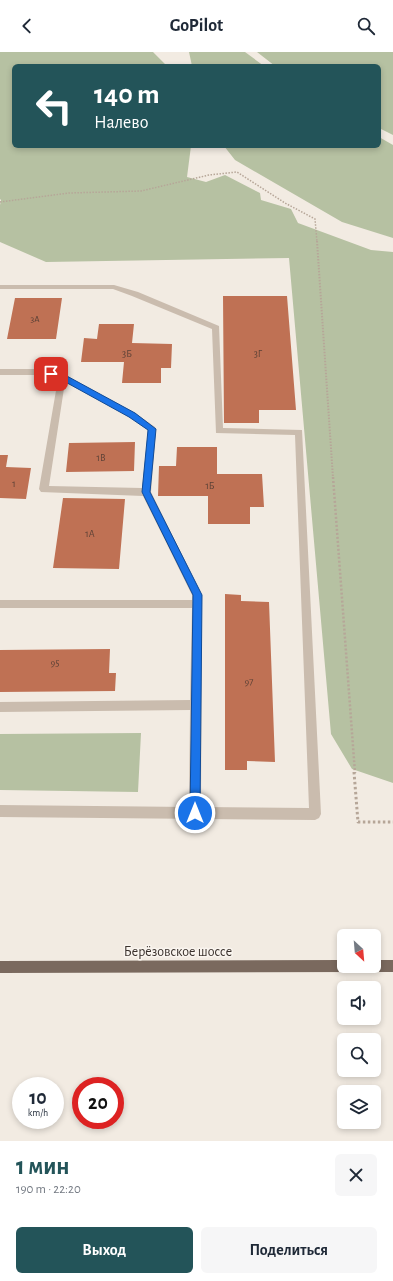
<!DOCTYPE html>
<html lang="ru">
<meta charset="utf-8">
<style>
body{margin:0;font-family:"Alegreya Sans",sans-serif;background:#f6f6f7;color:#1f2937;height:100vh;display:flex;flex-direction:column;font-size:15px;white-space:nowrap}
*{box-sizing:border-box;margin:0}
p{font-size:13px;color:#747a83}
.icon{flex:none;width:22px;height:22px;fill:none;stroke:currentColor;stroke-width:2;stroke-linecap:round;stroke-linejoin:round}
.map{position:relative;height:1089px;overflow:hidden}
.drawer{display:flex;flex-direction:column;background:#fff;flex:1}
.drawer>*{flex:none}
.banner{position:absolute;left:12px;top:12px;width:369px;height:84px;border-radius:6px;box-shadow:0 2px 6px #0003;background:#235459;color:#fff;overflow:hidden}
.needle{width:26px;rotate:154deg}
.controls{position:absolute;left:337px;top:877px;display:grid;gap:8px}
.controls a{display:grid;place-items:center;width:44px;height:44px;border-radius:6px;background:#fff;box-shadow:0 2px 6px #0003;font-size:20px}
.speed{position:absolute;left:12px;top:1025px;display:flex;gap:8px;font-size:20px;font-weight:700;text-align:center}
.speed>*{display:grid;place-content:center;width:52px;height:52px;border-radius:50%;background:#fff;box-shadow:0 2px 6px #0003;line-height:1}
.speed small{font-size:10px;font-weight:400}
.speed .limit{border:6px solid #d22;background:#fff;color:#111}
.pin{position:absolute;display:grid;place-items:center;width:34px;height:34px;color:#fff;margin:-17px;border-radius:8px;box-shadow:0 2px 6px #0006}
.me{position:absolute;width:44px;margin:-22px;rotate:0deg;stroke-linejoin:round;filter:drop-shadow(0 0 3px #0008)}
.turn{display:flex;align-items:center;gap:14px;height:84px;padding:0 16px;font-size:18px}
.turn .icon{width:52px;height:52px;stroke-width:2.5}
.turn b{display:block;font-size:28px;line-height:34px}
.round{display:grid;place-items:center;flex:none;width:42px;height:42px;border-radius:6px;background:#f6f6f7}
.headline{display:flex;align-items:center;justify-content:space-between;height:68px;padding:0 16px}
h1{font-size:24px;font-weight:600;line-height:30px;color:#235459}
.button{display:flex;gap:8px;margin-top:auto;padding:8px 16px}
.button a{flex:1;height:46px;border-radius:6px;background:#235459;color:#fff;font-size:16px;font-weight:600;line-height:46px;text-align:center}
.button a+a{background:#f6f6f7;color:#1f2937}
header{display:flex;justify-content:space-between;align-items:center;height:52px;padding:0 16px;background:#fff;font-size:18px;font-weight:600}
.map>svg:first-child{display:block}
.green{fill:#b6c1a2}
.building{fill:#bf7154}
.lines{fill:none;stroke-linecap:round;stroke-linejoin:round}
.path-far3{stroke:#b6a698;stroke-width:1.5;stroke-dasharray:1.5 1.5;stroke-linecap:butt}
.path-far2{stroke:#b6a698;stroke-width:2;stroke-dasharray:1.5 1.5;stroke-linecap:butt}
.path-far1{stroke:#b6a698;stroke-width:2.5;stroke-dasharray:2 2;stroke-linecap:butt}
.path{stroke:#b6a698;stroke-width:3;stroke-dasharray:2.5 2.5;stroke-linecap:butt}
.minor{fill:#cabcae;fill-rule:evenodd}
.major{fill:#7a695e;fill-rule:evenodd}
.route{fill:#1a73e8;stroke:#114b97}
.labels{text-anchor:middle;stroke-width:3;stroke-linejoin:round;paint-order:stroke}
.far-number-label{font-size:9px;fill:#5b4136}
.number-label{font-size:10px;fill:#5b4136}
.near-street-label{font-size:14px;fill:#3a312c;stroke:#faf5ef}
</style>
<header><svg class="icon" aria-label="back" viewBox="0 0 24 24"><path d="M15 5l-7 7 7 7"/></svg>GoPilot<svg class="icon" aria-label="search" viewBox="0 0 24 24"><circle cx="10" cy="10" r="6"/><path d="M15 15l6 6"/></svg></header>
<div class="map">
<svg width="393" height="1089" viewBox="0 0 393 1089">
<rect width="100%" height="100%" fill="#f2ebe2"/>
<path class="green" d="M0,0H153L167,14H14V94H191L187,125L206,130L225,123L260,141L261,148L291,157L298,171L371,198L393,200V731L352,717L331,682L289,206L46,210L0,190V153L1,148L0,147Z
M189,0H245L264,14H192Z
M257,0H393V83L379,76V14H275Z
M379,85L393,93V186L342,170L235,108L224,94H379Z
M141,681L138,740L0,738V682Z"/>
<path class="building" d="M223,244H287L296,358H259V371H224Z
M15,246H62L56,287H7Z
M99,272H134L132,291L172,292L171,316H161V331H122L124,310H81L84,286L97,287Z
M135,390L134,419L66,420L69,391Z
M177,395H217V422H262L264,455H250V472H208V444H158L159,414H176Z
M0,403H8L6,415L31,416L26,447L0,446Z
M63,446L125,447L119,517L53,516Z
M225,542L241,543V549L269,550L275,710L247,709V718H225Z
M110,597L109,621H116L115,639L0,640V598Z"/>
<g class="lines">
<path class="path-far3" d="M0,150L69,141L141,139L209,123L237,120L285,151L315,167L317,190"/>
<path class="path-far2" d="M317,189L333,426"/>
<path class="path-far1" d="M333,425L355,721"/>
<path class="path" d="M354,720L358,770H393"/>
<path class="minor" d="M0,233H114L138,240L219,274L223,376L302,378L321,762L319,766L315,768L0,765V753L189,755L190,658L0,660V650L190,648L192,556H0V548H192V543L143,444L41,440L39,437L58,327L40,323H0V317H40L65,323L135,361L155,375L156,377L151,440L202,543L201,755L309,756L295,383L216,381L212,277L132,244L113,237H0ZM65,330L129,365L148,378L142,436L49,434Z"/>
<path class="major" d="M344,908V914H363L362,919L357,920L0,921V909Z
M374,908H393V920H374L369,919L368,914H374Z"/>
</g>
<path class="route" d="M51,320L65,323L135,361L156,377L150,440L202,543L200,761L199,765L195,766L191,765L190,761L193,543L142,440L148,378L129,365L60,327L48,324L47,322Z"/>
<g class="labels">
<g class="far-number-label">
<text x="35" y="270">3А</text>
</g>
<g class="number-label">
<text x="127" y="305">3Б</text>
<text x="258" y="305">3Г</text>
<text x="101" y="409">1В</text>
<text x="14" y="435">1</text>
<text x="210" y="437">1Б</text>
<text x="90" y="485">1А</text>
<text x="55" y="614">95</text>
<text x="249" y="633">97</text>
</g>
<g class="near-street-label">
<text x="178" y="904">Берёзовское шоссе</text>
</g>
</g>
</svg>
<div class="controls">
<a><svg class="needle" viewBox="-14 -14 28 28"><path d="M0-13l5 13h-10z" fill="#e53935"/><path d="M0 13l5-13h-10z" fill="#747a83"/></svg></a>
<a><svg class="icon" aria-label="sound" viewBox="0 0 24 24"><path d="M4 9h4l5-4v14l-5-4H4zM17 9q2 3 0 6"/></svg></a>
<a><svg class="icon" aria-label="search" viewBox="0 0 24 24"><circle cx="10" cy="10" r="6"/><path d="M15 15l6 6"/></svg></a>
<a><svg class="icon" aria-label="layers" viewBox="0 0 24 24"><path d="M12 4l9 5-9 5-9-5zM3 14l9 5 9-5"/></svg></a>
</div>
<div class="speed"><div>10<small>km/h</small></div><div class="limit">20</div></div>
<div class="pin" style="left:51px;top:322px;background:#d93025"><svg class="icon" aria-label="arrive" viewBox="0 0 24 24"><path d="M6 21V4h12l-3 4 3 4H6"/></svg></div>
<svg class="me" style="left:195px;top:761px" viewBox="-20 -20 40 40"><circle r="17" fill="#1a73e8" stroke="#fff" stroke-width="3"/><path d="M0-11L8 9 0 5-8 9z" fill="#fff"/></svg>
<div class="banner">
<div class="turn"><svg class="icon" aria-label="left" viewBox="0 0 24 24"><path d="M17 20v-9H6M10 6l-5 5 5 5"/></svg><div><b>140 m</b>Налево</div></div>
</div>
</div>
<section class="drawer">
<div class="headline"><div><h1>1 мин</h1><p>190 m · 22:20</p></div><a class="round"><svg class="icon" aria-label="close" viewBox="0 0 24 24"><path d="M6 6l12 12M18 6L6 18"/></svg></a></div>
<div class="button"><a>Выход</a><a>Поделиться</a></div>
</section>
